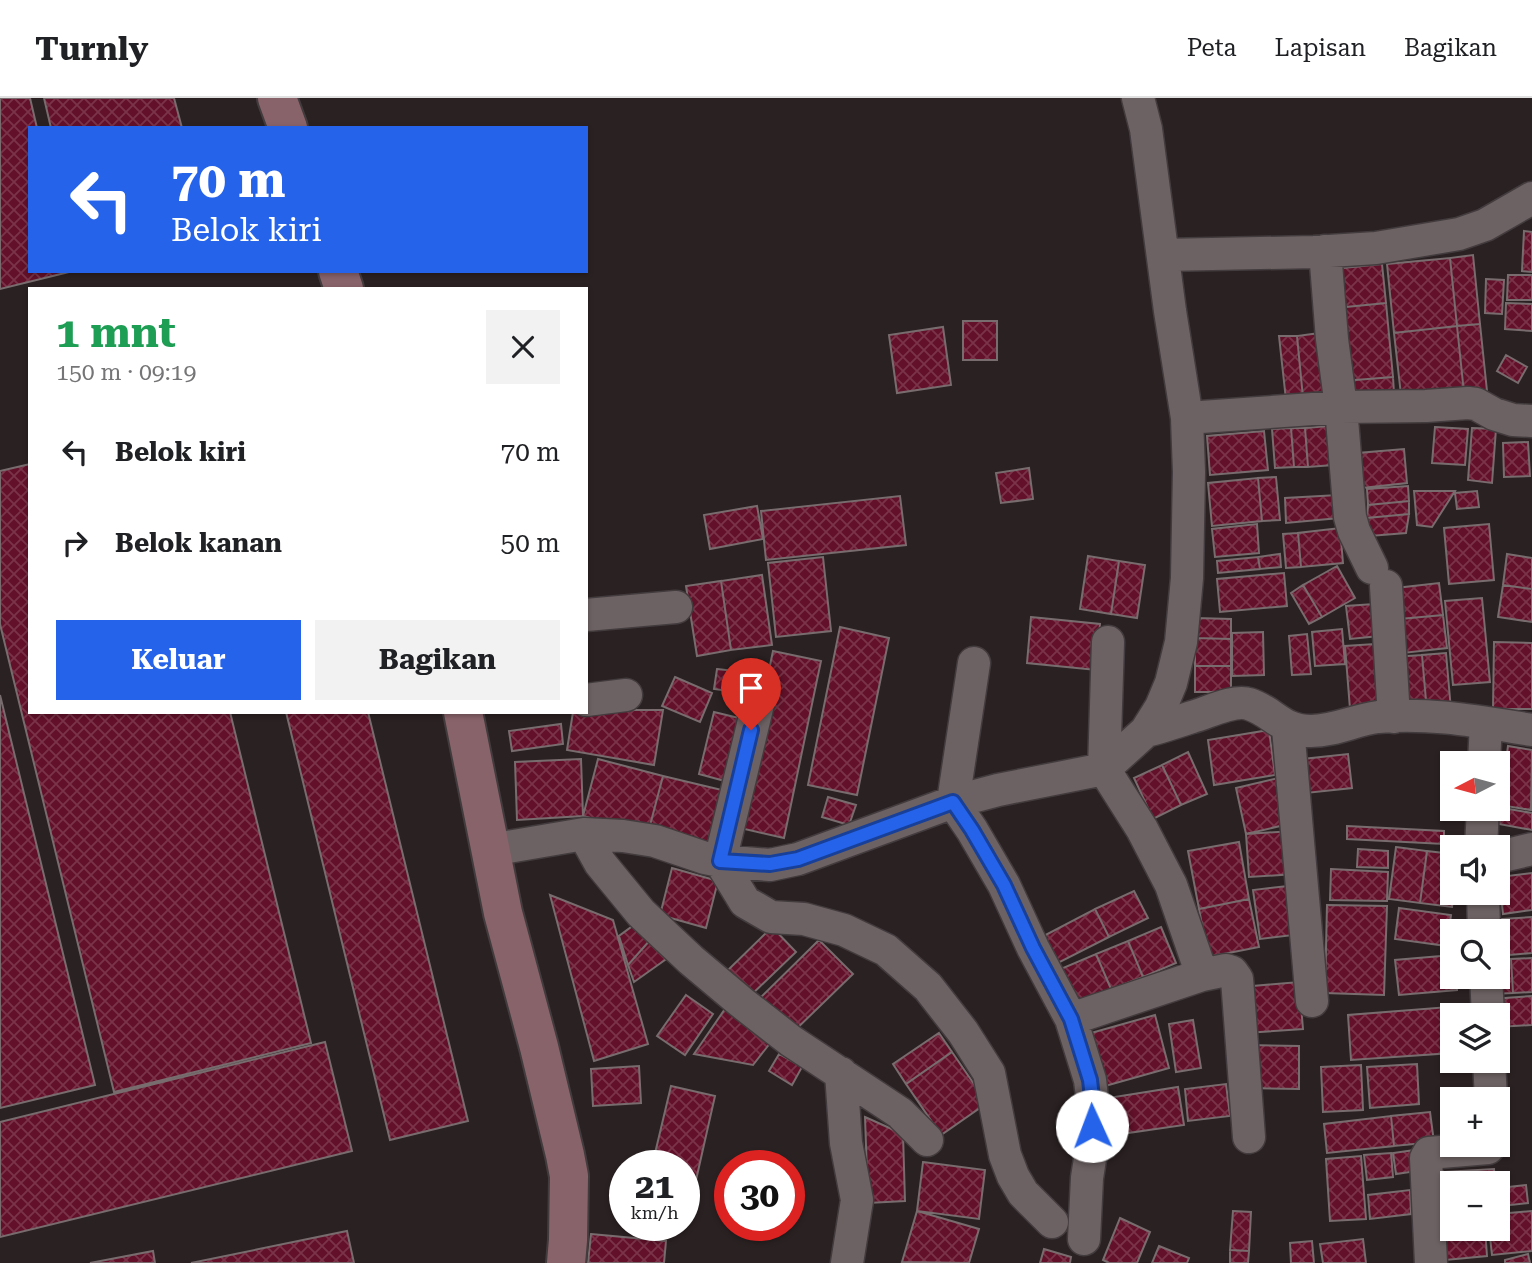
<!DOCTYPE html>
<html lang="id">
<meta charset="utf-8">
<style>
body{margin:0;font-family:"Roboto Serif",serif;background:#f2f2f2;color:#202124;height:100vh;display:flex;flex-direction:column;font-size:26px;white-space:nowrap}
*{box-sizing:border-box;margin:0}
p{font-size:23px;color:#757577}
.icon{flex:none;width:38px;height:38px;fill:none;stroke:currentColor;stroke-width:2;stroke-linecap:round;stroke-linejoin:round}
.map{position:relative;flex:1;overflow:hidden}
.side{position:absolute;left:28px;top:189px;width:560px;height:427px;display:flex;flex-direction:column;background:#fff;border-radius:0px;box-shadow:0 2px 5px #0004}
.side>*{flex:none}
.banner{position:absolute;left:28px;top:28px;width:560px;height:147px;border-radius:0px;box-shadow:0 2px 5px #0004;background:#2563eb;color:#fff;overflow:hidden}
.needle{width:46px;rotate:264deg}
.tools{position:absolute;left:1440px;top:653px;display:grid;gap:14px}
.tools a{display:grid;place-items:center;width:70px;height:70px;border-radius:0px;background:#fff;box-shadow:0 2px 5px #0004;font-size:35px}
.speed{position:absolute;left:609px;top:1052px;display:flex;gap:14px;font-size:35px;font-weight:700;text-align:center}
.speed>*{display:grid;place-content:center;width:91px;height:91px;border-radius:50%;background:#fff;box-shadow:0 2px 5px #0004;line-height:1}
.speed small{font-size:18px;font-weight:400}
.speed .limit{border:10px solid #d22;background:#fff;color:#111}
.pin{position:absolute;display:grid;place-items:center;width:60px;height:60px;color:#fff;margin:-72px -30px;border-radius:50% 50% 50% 0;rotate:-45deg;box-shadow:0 0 7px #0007}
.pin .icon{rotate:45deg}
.me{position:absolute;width:77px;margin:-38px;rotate:358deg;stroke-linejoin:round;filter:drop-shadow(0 0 5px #0008)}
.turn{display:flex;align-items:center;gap:24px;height:147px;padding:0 28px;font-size:32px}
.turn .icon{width:91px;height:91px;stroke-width:2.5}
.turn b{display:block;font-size:49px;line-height:60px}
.round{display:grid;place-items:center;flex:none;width:74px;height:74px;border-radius:0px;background:#f2f2f2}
.summary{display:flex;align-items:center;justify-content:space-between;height:119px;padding:0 28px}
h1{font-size:42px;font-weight:700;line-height:52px;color:#1e9e55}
.primary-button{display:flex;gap:14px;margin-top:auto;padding:14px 28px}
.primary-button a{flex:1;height:80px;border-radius:0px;background:#2563eb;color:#fff;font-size:28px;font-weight:700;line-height:80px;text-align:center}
.primary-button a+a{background:#f2f2f2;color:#202124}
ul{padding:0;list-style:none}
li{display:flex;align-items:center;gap:21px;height:91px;padding:0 28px}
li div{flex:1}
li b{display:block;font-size:26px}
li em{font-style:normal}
header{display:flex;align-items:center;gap:42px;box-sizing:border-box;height:98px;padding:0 35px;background:#fff;border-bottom:2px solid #e0e0e0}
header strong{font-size:33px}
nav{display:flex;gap:38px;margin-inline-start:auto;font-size:24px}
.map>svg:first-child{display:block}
.building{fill:url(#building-cross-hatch);stroke:#786c6e;stroke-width:2}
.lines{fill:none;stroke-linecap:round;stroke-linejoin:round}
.street-casing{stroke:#433c3e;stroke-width:35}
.secondary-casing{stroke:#433c3e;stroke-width:42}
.street{stroke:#6d6263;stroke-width:32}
.secondary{stroke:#89636a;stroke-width:38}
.route-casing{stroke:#184099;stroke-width:18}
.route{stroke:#2563eb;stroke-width:12}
</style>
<header>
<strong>Turnly</strong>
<nav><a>Peta</a><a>Lapisan</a><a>Bagikan</a></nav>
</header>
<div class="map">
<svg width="1532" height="1165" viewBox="0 0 1532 1165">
<defs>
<pattern id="building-cross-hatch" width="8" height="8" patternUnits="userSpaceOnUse" patternTransform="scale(1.75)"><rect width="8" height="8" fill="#63112a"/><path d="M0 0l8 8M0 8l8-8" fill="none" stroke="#7a3449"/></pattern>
</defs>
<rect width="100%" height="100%" fill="#2a2122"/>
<path class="building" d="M0,0H30L37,30H30V173H73L0,191Z
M44,0H174L182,30H51Z
M1524,133L1532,134V174L1522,173Z
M1473,157L1480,226L1457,228L1450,160Z
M1450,160L1457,228L1394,235L1387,166Z
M1382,166L1386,205L1336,210L1333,171Z
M1508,177H1532V202H1507Z
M1486,181L1504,182L1502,216L1485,215Z
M1386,205L1393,279L1343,283L1336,210Z
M1506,205L1532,206V233L1505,231Z
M963,223H997V262H963Z
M1480,226L1487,293L1464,295L1457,228Z
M1457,228L1464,295L1401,297L1394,235Z
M943,229L951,287L897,295L889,237Z
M1320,235L1327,308L1304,310L1297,238Z
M1279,238H1297L1304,310L1287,311Z
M1506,257L1527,269L1518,285L1497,273Z
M1393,279L1394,295L1345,299L1343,283Z
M1329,328L1333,367L1308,369L1305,330Z
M1435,329L1468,331L1465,367L1432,365Z
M1291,330L1294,369L1275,370L1272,331Z
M1291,330H1305L1308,369H1294Z
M1472,330L1496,331L1492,385L1468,382Z
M1264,333L1268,372L1210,377L1207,338Z
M1528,344L1530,378L1504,379L1503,345Z
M1404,351L1407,385L1362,390L1358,355Z
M30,366V614H230L311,945L114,994L0,526V373Z
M1029,370L1033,401L1001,405L996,375Z
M1276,379L1280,422L1262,423L1258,380Z
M1258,380L1262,423L1212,428L1208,385Z
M1408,388L1409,403L1368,407L1367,391Z
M1414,393H1455L1432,429L1417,427Z
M1477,393L1479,409L1457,411L1455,395Z
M1338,397L1339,420L1286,425L1285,400Z
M900,398L906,447L766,462L761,413Z
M1409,403V416L1367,420L1368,407Z
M757,408L763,441L710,451L704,417Z
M1409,416L1406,435L1370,438L1367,420Z
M1257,426L1259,455L1215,459L1212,431Z
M1489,426L1494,482L1449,486L1444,430Z
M1340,430L1343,465L1301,469L1298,435Z
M1298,435L1301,469L1286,470L1283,436Z
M1280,456L1281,469L1260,471L1258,459Z
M1507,456L1532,460V491L1503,487Z
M1088,458L1119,463L1111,516L1080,511Z
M823,459L831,533L776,539L768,465Z
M1258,459L1260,471L1218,475L1217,463Z
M1119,463L1145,467L1137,520L1111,516Z
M1337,468L1355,500L1322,519L1303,487Z
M1284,475L1287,508L1220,514L1217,481Z
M762,477L772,547L731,552L721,483Z
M721,483L731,552L697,558L686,488Z
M1439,485L1443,517L1400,521L1396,490Z
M1303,487L1322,519L1309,526L1291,495Z
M1503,487L1532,491V524L1498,519Z
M1482,500L1490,584L1453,587L1445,503Z
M1374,506L1379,538L1350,541L1346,508Z
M1443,517L1447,550L1403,555L1400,521Z
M1031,519L1100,526L1096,572L1027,565Z
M1195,520L1231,521V541L1195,540Z
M840,529L889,540L857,697L808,687Z
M1342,531L1345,566L1315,568L1312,534Z
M1263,534L1264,577L1232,578V535Z
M1307,536L1311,576L1292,577L1289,538Z
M1195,540L1231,541V568H1195Z
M1494,544L1532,545V611H1493Z
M1375,546L1381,608L1350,611L1345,548Z
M773,553L821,563L784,740L736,729Z
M1446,555L1451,612L1427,614L1422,557Z
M1422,557L1427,614L1398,617L1393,559Z
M1195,568H1231V594H1195Z
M717,571L761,576L758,597L714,591Z
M675,579L712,595L700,624L662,608Z
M0,597L95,987L0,1010Z
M586,612H663L654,667L567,652L573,614H586Z
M286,614H368L468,1023L390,1042Z
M714,614L747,622L732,685L699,676Z
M561,626L563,646L512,653L509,633Z
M1269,632L1275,677L1214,687L1208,642Z
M1508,648L1532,652L1531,712L1500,707Z
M1188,654L1207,696L1181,707L1162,667Z
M1348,656L1352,690L1306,695L1303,661Z
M581,661L583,718L517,722L515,664Z
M598,661L663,678L648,735L583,718Z
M1162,667L1181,707L1153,721L1134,680Z
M663,678L726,693L711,751L648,735Z
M1283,679L1293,725L1246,736L1236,690Z
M828,699L856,707L849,727L822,719Z
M1503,710L1532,715V732L1499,726Z
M1347,728L1444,733V746L1347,741Z
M1292,733L1295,776L1249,779L1246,736Z
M1239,744L1249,801L1199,811L1188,753Z
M1396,749L1427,753L1420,805L1389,801Z
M1358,751L1388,753V770L1357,769Z
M1427,753L1452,756L1454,794L1452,809L1420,805Z
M672,770L718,783L706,830L660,817Z
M1331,771L1388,774L1387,803L1330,802Z
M1532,775V812L1503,816L1499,779Z
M1296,787L1302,836L1260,841L1253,792Z
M1134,793L1148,820L1109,839L1095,811Z
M550,797L613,822L648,946L594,963Z
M1249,801L1259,849L1208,859L1199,811Z
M1327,807L1387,808L1384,897L1325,895Z
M1399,810L1451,817L1447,848L1395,841Z
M1095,811L1109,839L1050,869L1036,842Z
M1532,819V855L1498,858V833L1485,822Z
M638,824L651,841L628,867L619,838Z
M772,829L796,854L749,899L725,875Z
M1161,829L1176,865L1143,879L1128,843Z
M651,841L672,857L634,884L628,867Z
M819,842L853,876L788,939L755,905Z
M1128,843L1143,879L1111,891L1096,856Z
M1096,856L1111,891L1071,908L1056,873Z
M1452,857V878H1456L1457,892L1399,897L1395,862Z
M1532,860V894L1513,895L1511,861Z
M1511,861L1513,895L1491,896L1498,878V862Z
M1299,884L1303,931L1245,935L1242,889Z
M686,897L713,916L685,957L657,938Z
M1532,898V927L1498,929V917L1491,901Z
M727,908L771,944L753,967L694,956Z
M1449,909L1452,955L1351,962L1348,917Z
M1155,917L1169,970L1098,990L1084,937Z
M1193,922L1201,970L1176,974L1169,926Z
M939,935L952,954L906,986L893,966Z
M325,944L352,1053L0,1139V1024Z
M1247,947L1299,948V991L1246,990Z
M952,954L987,1005L941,1037L906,986Z
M779,956L802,969L792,987L769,973Z
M1417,966L1419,1006L1370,1010L1367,969Z
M1361,967L1363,1012L1323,1014L1321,969Z
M639,968L641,1005L593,1008L591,971Z
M1226,986L1230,1018L1188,1023L1185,991Z
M671,988L715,998L689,1113L684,1112V1068H652Z
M1178,989L1184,1027L1114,1037L1108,1000Z
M1430,1014L1434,1044L1394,1048L1391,1018Z
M1391,1018L1394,1048L1327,1055L1324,1026Z
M865,1019L903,1036L905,1103L868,1105Z
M1415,1052L1417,1073L1396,1076L1393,1055Z
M1391,1055L1393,1079L1367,1082L1364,1057Z
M1361,1058L1366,1121L1330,1123L1326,1061Z
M923,1064L985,1072L979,1121L917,1113Z
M1494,1071L1495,1085H1452V1094H1446L1445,1074Z
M1526,1087L1528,1105L1502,1108L1500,1090Z
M1410,1092L1411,1116L1370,1121L1368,1097Z
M1452,1097V1118L1444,1119L1442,1098Z
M917,1113L979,1131L969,1165L902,1164Z
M1233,1113L1251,1114L1249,1153L1230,1152Z
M1532,1113V1153L1492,1157L1489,1130H1498V1116Z
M1120,1120L1150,1134L1137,1165H1109L1103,1162Z
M1452,1120V1130H1485L1487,1158L1435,1163L1431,1122Z
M347,1133L354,1165H191Z
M591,1136L666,1143L664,1165H588Z
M1363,1141L1366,1165H1323L1320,1146Z
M1312,1143L1314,1165H1291L1290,1145Z
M1159,1148L1189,1160L1187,1165H1152Z
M1044,1151L1071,1159L1070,1165H1040Z
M1230,1152L1249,1153L1248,1165H1230Z
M153,1153L155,1165H90Z
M1528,1156L1530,1165H1505V1162Z"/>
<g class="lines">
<g class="street-casing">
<path id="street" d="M1325,153L1332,241L1341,309L1350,419L1354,433L1372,470
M1164,157L1314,154L1376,150L1459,136L1485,127L1532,100
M1187,320L1341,309L1426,308L1468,305L1476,306L1494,316L1513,322L1532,323
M1386,488L1394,619
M586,517L676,509
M1108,544L1104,671L1142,731L1171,787L1202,877
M974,565L953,704L972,732L1004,787L1033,850L1071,921L1090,982L1093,1008L1092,1048L1087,1080L1084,1141
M586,602L626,597
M758,606L720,763L745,804L771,819L804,821L844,832L886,852L928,889L963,934L989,975L1005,1057L1013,1078L1023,1095L1052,1124
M1288,630L1312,903
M1146,633C1162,629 1177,624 1192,619C1207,615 1234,601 1249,606C1274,614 1281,633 1311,633C1335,633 1355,622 1378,619C1430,614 1481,624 1532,632
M1484,665L1486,625
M584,736L600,765L641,815L691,862L741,904L791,943L900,1015L927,1042
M1481,749L1483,710
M490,752L584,736L623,738L655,743L705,760L720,763L770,767L798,761L953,704L998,692L1104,671L1146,633L1161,609L1171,585L1181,544L1187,480L1189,374L1187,320L1170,213L1146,31L1138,0
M1498,756L1507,757L1532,751
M1483,794L1484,833
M1486,878L1488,917
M1071,921L1202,877L1226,872L1232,874L1237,881L1249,1039
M1489,962L1491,1001
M841,975L846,1045L857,1102L847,1165
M1431,1165L1426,1060L1429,1055L1488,1050L1491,1046"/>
</g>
<g class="secondary-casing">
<path id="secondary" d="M277,0L288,30
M338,173L344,191
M463,614L503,815L539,949L565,1057L569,1078L568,1142L566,1165"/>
</g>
<use href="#street" class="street"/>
<use href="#secondary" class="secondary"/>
</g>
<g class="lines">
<g class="route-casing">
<path id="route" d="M751,632L720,763L770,766L798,761L953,704L972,732L1004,787L1033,850L1071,921L1090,982L1093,1008L1092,1028"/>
</g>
<use href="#route" class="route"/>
</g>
</svg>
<div class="tools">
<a><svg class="needle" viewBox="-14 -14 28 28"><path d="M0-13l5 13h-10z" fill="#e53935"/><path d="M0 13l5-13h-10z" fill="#757577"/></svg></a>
<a><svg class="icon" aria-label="sound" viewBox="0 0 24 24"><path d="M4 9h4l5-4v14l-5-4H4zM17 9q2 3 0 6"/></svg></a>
<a><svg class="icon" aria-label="search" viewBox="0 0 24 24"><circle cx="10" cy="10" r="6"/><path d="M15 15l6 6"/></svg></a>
<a><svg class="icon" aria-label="layers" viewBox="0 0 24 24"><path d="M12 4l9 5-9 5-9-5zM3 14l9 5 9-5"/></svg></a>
<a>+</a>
<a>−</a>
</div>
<div class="speed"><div>21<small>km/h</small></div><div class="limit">30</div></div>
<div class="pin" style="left:751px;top:632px;background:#d93025"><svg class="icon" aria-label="arrive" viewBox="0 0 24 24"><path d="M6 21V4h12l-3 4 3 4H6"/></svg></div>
<svg class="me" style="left:1092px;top:1028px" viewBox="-20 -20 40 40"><circle r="19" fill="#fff"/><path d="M0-13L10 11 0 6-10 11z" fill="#2563eb"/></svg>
<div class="banner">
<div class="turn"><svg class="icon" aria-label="left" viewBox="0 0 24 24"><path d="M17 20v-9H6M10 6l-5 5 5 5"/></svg><div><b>70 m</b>Belok kiri</div></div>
</div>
<section class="side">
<div class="summary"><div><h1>1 mnt</h1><p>150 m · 09:19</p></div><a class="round"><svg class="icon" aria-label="close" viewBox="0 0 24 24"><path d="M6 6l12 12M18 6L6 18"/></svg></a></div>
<ul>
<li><svg class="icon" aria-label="left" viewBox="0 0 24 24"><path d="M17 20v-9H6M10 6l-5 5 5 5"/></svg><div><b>Belok kiri</b></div><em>70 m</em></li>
<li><svg class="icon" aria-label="right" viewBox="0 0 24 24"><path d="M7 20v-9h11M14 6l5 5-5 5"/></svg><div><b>Belok kanan</b></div><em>50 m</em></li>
</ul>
<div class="primary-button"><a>Keluar</a><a>Bagikan</a></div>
</section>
</div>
